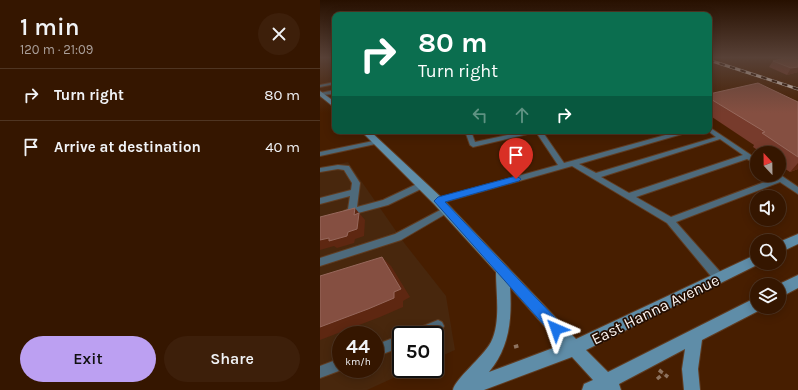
<!DOCTYPE html>
<meta charset="utf-8">
<style>
body{margin:0;font-family:Karla,sans-serif;background:#3d1f0a;color:#f1f3f6;height:100vh;display:flex;flex-direction:column;font-size:15px;white-space:nowrap}
*{box-sizing:border-box;margin:0}
p{font-size:13px;color:#aa9f99}
.icon{flex:none;width:22px;height:22px;fill:none;stroke:currentColor;stroke-width:2;stroke-linecap:round;stroke-linejoin:round}
.map{position:relative;flex:1;overflow:hidden}
.panel{display:flex;flex-direction:column;background:#351600;width:320px}
.panel>*{flex:none}
.top-card{position:absolute;left:12px;top:12px;width:380px;height:122px;border-radius:8px;box-shadow:0 2px 10px #0003,0 0 0 1px #4f3522;background:#0b6e4f;color:#fff;overflow:hidden}
.needle{width:26px;rotate:338deg}
.controls{position:absolute;left:430px;top:146px;display:grid;gap:8px}
.controls a{display:grid;place-items:center;width:36px;height:36px;border-radius:50%;background:#351600;box-shadow:0 2px 10px #0003,0 0 0 1px #4f3522;font-size:20px}
.speed{position:absolute;left:12px;top:326px;display:flex;gap:8px;font-size:20px;font-weight:700;text-align:center}
.speed>*{display:grid;place-content:center;width:52px;height:52px;border-radius:50%;background:#351600;box-shadow:0 2px 10px #0003,0 0 0 1px #4f3522;line-height:1}
.speed small{font-size:10px;font-weight:400}
.speed .limit{border:2px solid #111;border-radius:6px;background:#fff;color:#111}
.pin{position:absolute;display:grid;place-items:center;width:34px;height:34px;color:#fff;margin:-41px -17px;border-radius:50% 50% 50% 0;rotate:-45deg;box-shadow:0 0 4px #0007}
.pin .icon{rotate:45deg}
.me{position:absolute;width:44px;margin:-22px;rotate:317deg;stroke-linejoin:round;filter:drop-shadow(0 0 3px #0008)}
.turn{display:flex;align-items:center;gap:14px;height:84px;padding:0 20px;font-size:18px}
.turn .icon{width:52px;height:52px;stroke-width:2.5}
.turn b{display:block;font-size:28px;line-height:34px}
.lanes{display:flex;align-items:center;height:38px;padding:0 20px;background:#0003;justify-content:center;gap:20px;direction:ltr}
.lanes .off{opacity:.35}
.round{display:grid;place-items:center;flex:none;width:42px;height:42px;border-radius:21px;background:#3d1f0a}
.summary{display:flex;align-items:center;justify-content:space-between;height:68px;padding:0 20px}
h1{font-size:24px;font-weight:600;line-height:30px}
.primary-button{display:flex;gap:8px;margin-top:auto;padding:8px 20px}
.primary-button a{flex:1;height:46px;border-radius:24px;background:#bca0f2;color:#111;font-size:16px;font-weight:600;line-height:46px;text-align:center}
.primary-button a+a{background:#3d1f0a;color:#f1f3f6}
ul{padding:0;list-style:none}
li{display:flex;align-items:center;gap:12px;height:52px;padding:0 20px;border-top:1px solid #4f3522}
li div{flex:1}
li b{display:block;font-size:15px}
li em{font-style:normal}
main{display:flex;flex:1;min-height:0}
.map>svg:first-child{display:block}
.built{fill:#48270d;fill-rule:evenodd}
.lines{fill:none;stroke-linecap:round;stroke-linejoin:round}
.service-casing{stroke:#603c21;stroke-width:2}
.secondary-casing{stroke:#603c21;stroke-width:2}
.path{stroke:#8e735f;stroke-width:3.5;stroke-dasharray:4.5 3;stroke-linecap:butt}
.service{fill:#4e6a7b;fill-rule:evenodd}
.secondary{fill:#5f8da8;fill-rule:evenodd}
.rail-casing{stroke:#e5dbd4;stroke-width:3}
.rail{stroke:#230d00;stroke-width:2;stroke-dasharray:5.5;stroke-linecap:butt}
.wall{fill:#773b2c}
.shaded-wall{fill:#5e2711}
.building{fill:#854f41;stroke:#97685c}
.route{fill:#1a73e8;stroke:#114b97}
.labels{text-anchor:middle;stroke-width:3.5;stroke-linejoin:round;paint-order:stroke}
.near-street-label{font-size:16px;fill:#faf3ef;stroke:#230d00}
</style>
<main>
<section class="panel">
<div class="summary"><div><h1>1 min</h1><p>120 m · 21:09</p></div><a class="round"><svg class="icon" aria-label="close" viewBox="0 0 24 24"><path d="M6 6l12 12M18 6L6 18"/></svg></a></div>
<ul>
<li><svg class="icon" aria-label="right" viewBox="0 0 24 24"><path d="M7 20v-9h11M14 6l5 5-5 5"/></svg><div><b>Turn right</b></div><em>80 m</em></li>
<li><svg class="icon" aria-label="arrive" viewBox="0 0 24 24"><path d="M6 21V4h12l-3 4 3 4H6"/></svg><div><b>Arrive at destination</b></div><em>40 m</em></li>
</ul>
<div class="primary-button"><a>Exit</a><a>Share</a></div>
</section>
<div class="map">
<svg width="478" height="390" viewBox="0 0 478 390">
<rect width="100%" height="100%" fill="#471e00"/>
<path class="built" d="M28,162L85,244L126,296L135,350L115,359V335H81V369H93L47,390H0V168ZM21,335H55V369H21Z"/>
<g class="lines">
<g class="service-casing">
<path id="service" d="M15,82V84L0,87V85Z
M15,90V94L0,95V93Z
M389,127L437,159V164L427,159L316,197L351,217L455,178L451,175L459,174L478,187V194L460,182L356,222L403,275L404,278L403,281L399,283L395,281L347,223L252,166L118,204L115,203L114,201L115,199L118,198L238,165L216,132L153,147L150,145L145,131H151L155,142L206,131H222L244,163L360,131H370L369,132L259,164L276,173L396,137L388,131H389ZM400,139L423,155L309,193L281,177Z
M58,140L60,141V143L0,156V152Z
M18,165L29,166L40,183L37,207L63,200L99,183L102,182L106,185L105,187L68,205L27,216L24,215L23,213L24,211L28,209L30,196L0,204V198L31,190L32,183L24,170L18,169L0,172V168Z
M126,207L129,208L130,210L129,212L81,240L0,266V258L75,234Z
M118,320L122,322L124,326L122,330L110,335H89L91,331Z
M81,335V347L55,357V345Z
M21,358V369H24L0,378V366Z"/>
</g>
<g class="secondary-casing">
<path id="secondary" d="M0,91L15,102V108L0,96Z
M41,131H50L122,198L256,339L437,254V263H441L266,350L288,372L437,297V307H443L442,309L382,340L378,369L380,390H364L362,369L365,349L299,384L301,390H262L264,384L273,380L252,357L164,390H133C134,380 163,357 171,342C181,322 176,294 176,272L114,204ZM190,287L241,345L169,372C190,347 192,318 190,287Z
M478,234V244L459,253V242Z
M478,275V288L459,298V285H457Z"/>
</g>
<path class="path" d="M194,347L201,345
M339,370L348,377
M337,379L343,374"/>
<use href="#service" class="service"/>
<use href="#secondary" class="secondary"/>
<g class="rail-casing">
<path id="rail" d="M389,60L478,89"/>
</g>
<use href="#rail" class="rail"/>
</g>
<path class="wall" d="M478,60V72L467,75L449,67L453,61Z
M389,94L478,102V169L470,172L459,165V153H442L433,147L434,145L389,115Z"/>
<path class="shaded-wall" d="M478,67V72L467,75L471,68Z
M478,163V169L470,172Z
M35,208L45,220L44,236L35,239L34,243L17,248L14,246L0,250V240L34,215Z
M62,257L71,266L90,297L83,301V307L60,317L0,340V327Z"/>
<path class="building" d="M465,58H474L478,60V67L471,68L453,61Z
M438,83L478,102V157L442,133L445,132L389,98V94Z
M35,208L34,215L39,213L37,229L28,232L27,236L9,241V238L0,240V217Z
M62,257L81,289L74,292V298L48,309L0,327V276Z"/>
<linearGradient id="sky" x2="0" y2="1"><stop stop-color="#271000"/><stop offset="0.51" stop-color="#584137"/><stop offset="1" stop-color="#584137" stop-opacity="0"/></linearGradient>
<rect width="478" height="113" fill="url(#sky)"/>
<path class="route" d="M196,176L201,179L199,181L125,202L241,324L243,329L241,334L236,336L232,334L114,201L118,197Z"/>
<g class="labels">
<g class="near-street-label">
<text transform="translate(335 309) rotate(-26)" y="6">East Hanna Avenue</text>
</g>
</g>
</svg>
<div class="controls">
<a><svg class="needle" viewBox="-14 -14 28 28"><path d="M0-13l5 13h-10z" fill="#e53935"/><path d="M0 13l5-13h-10z" fill="#aa9f99"/></svg></a>
<a><svg class="icon" aria-label="sound" viewBox="0 0 24 24"><path d="M4 9h4l5-4v14l-5-4H4zM17 9q2 3 0 6"/></svg></a>
<a><svg class="icon" aria-label="search" viewBox="0 0 24 24"><circle cx="10" cy="10" r="6"/><path d="M15 15l6 6"/></svg></a>
<a><svg class="icon" aria-label="layers" viewBox="0 0 24 24"><path d="M12 4l9 5-9 5-9-5zM3 14l9 5 9-5"/></svg></a>
</div>
<div class="speed"><div>44<small>km/h</small></div><div class="limit">50</div></div>
<div class="pin" style="left:196px;top:179px;background:#d93025"><svg class="icon" aria-label="arrive" viewBox="0 0 24 24"><path d="M6 21V4h12l-3 4 3 4H6"/></svg></div>
<svg class="me" style="left:236px;top:329px" viewBox="-20 -20 40 40"><path d="M0-17L14 15 0 8-14 15z" fill="#1a73e8" stroke="#fff" stroke-width="4"/></svg>
<div class="top-card">
<div class="turn"><svg class="icon" aria-label="right" viewBox="0 0 24 24"><path d="M7 20v-9h11M14 6l5 5-5 5"/></svg><div><b>80 m</b>Turn right</div></div>
<div class="lanes"><svg class="icon off" aria-label="left" viewBox="0 0 24 24"><path d="M17 20v-9H6M10 6l-5 5 5 5"/></svg><svg class="icon off" aria-label="ahead" viewBox="0 0 24 24"><path d="M12 20V5M6 11l6-6 6 6"/></svg><svg class="icon" aria-label="right" viewBox="0 0 24 24"><path d="M7 20v-9h11M14 6l5 5-5 5"/></svg></div>
</div>
</div>
</main>
